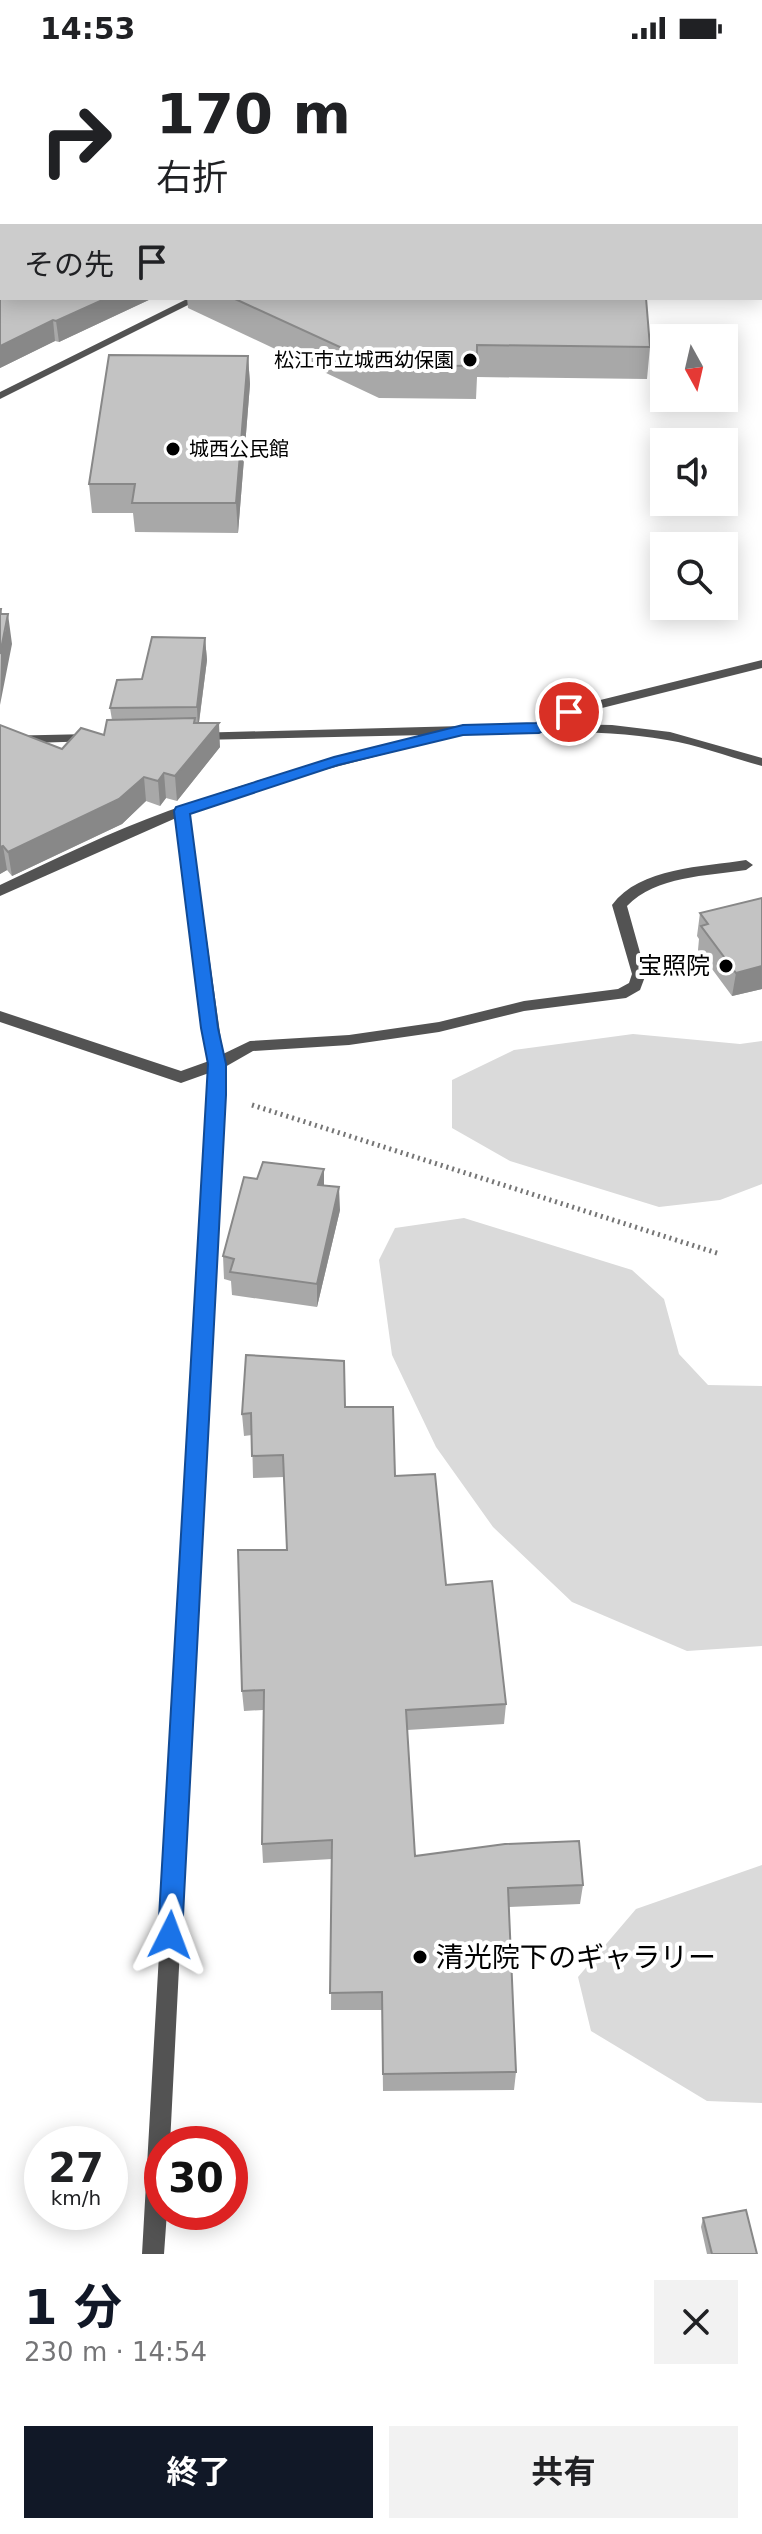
<!DOCTYPE html>
<html lang="ja">
<meta charset="utf-8">
<style>
body{margin:0;font-family:"DejaVu Sans","Noto Sans JP",sans-serif;background:#f2f2f2;color:#202124;height:100vh;display:flex;flex-direction:column;font-size:30px;white-space:nowrap}
*{box-sizing:border-box;margin:0}
p{font-size:26px;color:#757577}
.icon{flex:none;width:44px;height:44px;fill:none;stroke:currentColor;stroke-width:2;stroke-linecap:round;stroke-linejoin:round}
.map{position:relative;height:2198px;overflow:hidden}
.drawer{display:flex;flex-direction:column;background:#fff;flex:1}
.drawer>*{flex:none}
.top-card{position:absolute;left:0px;top:0px;width:762px;height:244px;box-shadow:0 4px 20px #0003;background:#fff;color:#202124;overflow:hidden}
.needle{width:52px;rotate:172deg}
.fabs{position:absolute;left:650px;top:268px;display:grid;gap:16px}
.fabs a{display:grid;place-items:center;width:88px;height:88px;border-radius:0px;background:#fff;box-shadow:0 4px 20px #0003;font-size:40px}
.speed{position:absolute;left:24px;top:2070px;display:flex;gap:16px;font-size:40px;font-weight:700;text-align:center}
.speed>*{display:grid;place-content:center;width:104px;height:104px;border-radius:50%;background:#fff;box-shadow:0 4px 20px #0003;line-height:1}
.speed small{font-size:20px;font-weight:400}
.speed .limit{border:12px solid #d22;background:#fff;color:#111}
.pin{position:absolute;display:grid;place-items:center;width:68px;height:68px;color:#fff;margin:-34px;border:4px solid #fff;border-radius:50%;box-shadow:0 2px 8px #0007}
.me{position:absolute;width:88px;margin:-44px;rotate:3deg;stroke-linejoin:round;filter:drop-shadow(0 0 6px #0008)}
.turn{display:flex;align-items:center;gap:28px;height:168px;padding:0 24px;font-size:36px}
.turn .icon{width:104px;height:104px;stroke-width:2.5}
.turn b{display:block;font-size:56px;line-height:68px}
.then{display:flex;align-items:center;height:76px;padding:0 24px;background:#0003;gap:16px;font-size:30px}
.round{display:grid;place-items:center;flex:none;width:84px;height:84px;border-radius:0px;background:#f2f2f2}
.head{display:flex;align-items:center;justify-content:space-between;height:136px;padding:0 24px}
h1{font-size:48px;font-weight:700;line-height:60px;color:#111827}
.action{display:flex;gap:16px;margin-top:auto;padding:16px 24px}
.action a{flex:1;height:92px;border-radius:0px;background:#111827;color:#fff;font-size:32px;font-weight:700;line-height:92px;text-align:center}
.action a+a{background:#f2f2f2;color:#202124}
.status{display:flex;justify-content:space-between;align-items:center;height:56px;padding:0 40px;background:#fff;direction:ltr}
.status svg{height:22px;fill:currentColor}
.map>svg:first-child{display:block}
.green{fill:#dadada}
.lines{fill:none;stroke-linecap:round;stroke-linejoin:round}
.path{stroke:#757575;stroke-width:5;stroke-dasharray:2 4;stroke-linecap:butt}
.minor{fill:#535353;fill-rule:evenodd}
.tertiary{fill:#535353;fill-rule:evenodd}
.wall{fill:#a8a8a8}
.shaded-wall{fill:#888}
.building{fill:#c3c3c3;stroke:#888;stroke-width:2}
.route{fill:#1a73e8;stroke:#114b97;stroke-width:2}
.poi-dot{fill:#000;stroke:#fff;stroke-width:3}
.labels{text-anchor:middle;stroke-width:8;stroke-linejoin:round;paint-order:stroke}
.far-poi-label{font-size:20px;fill:#000;stroke:#fff;text-anchor:end}
.poi-label{font-size:24px;fill:#000;stroke:#fff;text-anchor:end}
.near-poi-label{font-size:28px;fill:#000;stroke:#fff;text-anchor:start}
</style>
<div class="status"><b>14:53</b><svg viewBox="0 0 49 12"><path d="M0 12V9h3v3zM5 12V6h3v6zM10 12V3h3v9zM15 12V0h3v12zM26 1h20v11H26zM47 4h2v5h-2z"/></svg></div>
<div class="map">
<svg width="762" height="2198" viewBox="0 0 762 2198">
<rect width="100%" height="100%" fill="#fff"/>
<path class="green" d="M633,978L740,988L762,985V1128L720,1144L659,1151L510,1105L452,1072V1024L514,994Z
M464,1162L632,1214L664,1243L679,1298L708,1329L762,1330V1590L687,1595L572,1546L493,1471L436,1391L392,1299L379,1204L395,1172Z
M762,1809V2047L707,2045L591,1975L578,1921L636,1853Z"/>
<g class="lines">
<path class="path" d="M252,1049L720,1198"/>
<path class="minor" d="M693,0H708L691,2Z
M0,62H2V68H0Z
M760,110H762V116H760Z
M189,242H202L0,343V336Z
M762,604V612L574,659L557,668L612,669L670,676L762,702V710C731,702 699,689 667,684C590,671 511,677 433,679L437,682L435,685L305,719L189,757L223,998L250,985L349,979L439,966L524,945L618,933L629,927L632,918L612,849C640,811 703,811 746,804L753,809L746,814C707,820 656,820 627,850L646,918L640,934L626,942L524,955L439,976L349,989L253,995L225,1011L170,2088H162V2156H167L164,2198H142L209,1017L181,1027L0,966V955L181,1015L209,1005L176,762L0,840V829C55,803 110,776 168,755C252,724 339,700 426,679L197,684L190,680L192,677L536,668L564,653Z
M90,678L97,682L95,685L0,688V680Z"/>
<path class="tertiary" d="M135,0H152L133,2Z
M0,28H2V34H0Z"/>
</g>
<path class="wall" d="M179,0H649L642,2H181Z
M0,70L153,242L59,286L55,285L0,312Z
M187,242H646L650,291L647,323L477,321L476,343L379,342L188,252Z
M248,300L250,328L238,477L135,476L133,457H92L89,428Z
M205,582L207,604L199,667L220,691L177,745L166,742L160,750L146,745L122,768L12,820L7,814L0,818V669L62,693L104,679L112,664L110,652L142,623Z
M762,842V933L732,940L698,894L699,883L697,880L700,857Z
M324,1113V1129L340,1154L317,1251L232,1239L231,1225L224,1223L223,1200L257,1123Z
M345,1351L395,1420L446,1529L506,1648L504,1668L407,1674L415,1800L583,1829L580,1848L509,1851L516,2016L514,2034L383,2035L382,1954H331L332,1803L263,1807L262,1788L263,1654L244,1655L242,1635L287,1494L284,1421L253,1422L252,1379L244,1380L242,1358Z
M703,2162L757,2198H707L701,2171Z"/>
<path class="shaded-wall" d="M596,0H649L642,2H592Z
M107,242H153L59,286L56,265Z
M53,264L55,285L0,312V290Z
M248,300L250,328L238,477L236,447Z
M1,553L5,576L8,558L12,588L0,649Z
M205,582L207,604L198,673L197,651Z
M219,667L220,691L177,745L175,720Z
M164,717L166,742L160,750L158,725Z
M144,721L146,745L122,768L12,820L8,796Z
M3,790L7,814L0,818V791Z
M762,910V933L732,940L736,917Z
M324,1113V1136L318,1129Z
M339,1131L340,1154L317,1251V1228Z"/>
<path class="building" d="M199,0H572L568,2H201Z
M579,0H596L592,2H581Z
M0,70H2V242H107L56,265L53,264L0,290V167H2V156H0Z
M233,242H646L650,291L477,289V310L379,309Z
M109,299L248,300L236,447H132L135,428H89Z
M0,553H1L0,558H8L0,598Z
M152,581L205,582L197,651L110,652L117,624L142,623Z
M195,662L194,667H219L175,720L164,717L158,725L144,721L119,743L8,796L3,790L0,791V669L62,693L81,672L104,679L107,664Z
M762,842V910L736,917L701,870L708,868L700,857Z
M263,1106L324,1113L318,1129L339,1131L317,1228L230,1216L234,1203L223,1200L244,1121L257,1123Z
M246,1299L344,1305L345,1351H393L395,1420L435,1418L446,1529L492,1525L506,1648L406,1654L415,1800L505,1788L579,1785L583,1829L508,1832L516,2016L383,2018L382,1936L330,1937L332,1784L262,1788L264,1634L242,1635L238,1494H287L283,1399L252,1400L251,1357L242,1358Z
M746,2154L757,2198H712L703,2162Z"/>
<path class="route" d="M569,652L574,653V660L539,677L463,679L338,709L190,758L218,972L226,1008V1039L182,1879L178,1887L170,1890L162,1887L158,1879L208,1008L201,972L174,755L176,751L334,701L463,669L536,667Z"/>
<g class="poi-dot">
<circle cx="470" cy="304" r="8"/>
<circle cx="173" cy="393" r="8"/>
<circle cx="726" cy="910" r="8"/>
<circle cx="420" cy="1901" r="8"/>
</g>
<g class="labels">
<g class="far-poi-label">
<text x="454" y="311">松江市立城西幼保園</text>
<text x="189" y="400" text-anchor="start">城西公民館</text>
</g>
<g class="poi-label">
<text x="710" y="918">宝照院</text>
</g>
<g class="near-poi-label">
<text x="436" y="1911">清光院下のギャラリー</text>
</g>
</g>
</svg>
<div class="fabs">
<a><svg class="needle" viewBox="-14 -14 28 28"><path d="M0-13l5 13h-10z" fill="#e53935"/><path d="M0 13l5-13h-10z" fill="#757577"/></svg></a>
<a><svg class="icon" aria-label="sound" viewBox="0 0 24 24"><path d="M4 9h4l5-4v14l-5-4H4zM17 9q2 3 0 6"/></svg></a>
<a><svg class="icon" aria-label="search" viewBox="0 0 24 24"><circle cx="10" cy="10" r="6"/><path d="M15 15l6 6"/></svg></a>
</div>
<div class="speed"><div>27<small>km/h</small></div><div class="limit">30</div></div>
<div class="pin" style="left:569px;top:656px;background:#d93025"><svg class="icon" aria-label="arrive" viewBox="0 0 24 24"><path d="M6 21V4h12l-3 4 3 4H6"/></svg></div>
<svg class="me" style="left:170px;top:1879px" viewBox="-20 -20 40 40"><path d="M0-17L14 15 0 8-14 15z" fill="#1a73e8" stroke="#fff" stroke-width="4"/></svg>
<div class="top-card">
<div class="turn"><svg class="icon" aria-label="right" viewBox="0 0 24 24"><path d="M7 20v-9h11M14 6l5 5-5 5"/></svg><div><b>170 m</b>右折</div></div>
<div class="then">その先<svg class="icon" aria-label="arrive" viewBox="0 0 24 24"><path d="M6 21V4h12l-3 4 3 4H6"/></svg></div>
</div>
</div>
<section class="drawer">
<div class="head"><div><h1>1 分</h1><p>230 m · 14:54</p></div><a class="round"><svg class="icon" aria-label="close" viewBox="0 0 24 24"><path d="M6 6l12 12M18 6L6 18"/></svg></a></div>
<div class="action"><a>終了</a><a>共有</a></div>
</section>
